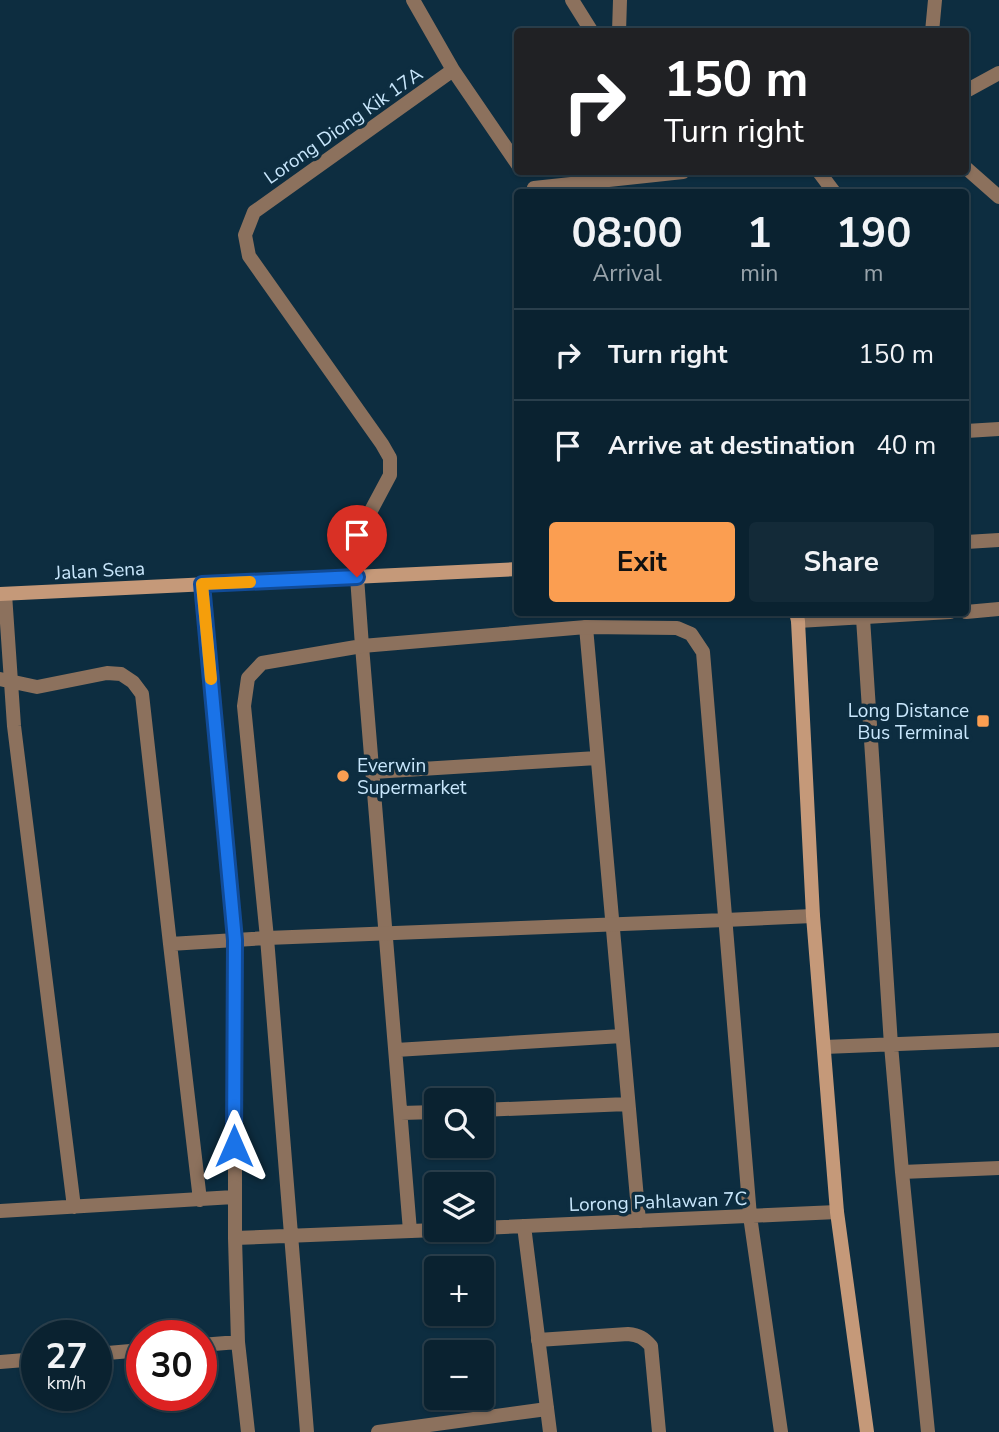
<!DOCTYPE html>
<meta charset="utf-8">
<style>
body{margin:0;font-family:"Nunito Sans",sans-serif;background:#132a38;color:#f1f3f6;height:100vh;display:flex;flex-direction:column;font-size:26px;white-space:nowrap}
*{box-sizing:border-box;margin:0}
p{font-size:23px;color:#99a4ab}
.icon{flex:none;width:38px;height:38px;fill:none;stroke:currentColor;stroke-width:2;stroke-linecap:round;stroke-linejoin:round}
.map{position:relative;flex:1;overflow:hidden}
.side{position:absolute;left:514px;top:189px;width:455px;height:427px;display:flex;flex-direction:column;background:#0a2230;border-radius:7px;box-shadow:0 2px 5px #0004,0 0 0 2px #2a3f4c}
.side>*{flex:none}
.banner{position:absolute;left:514px;top:28px;width:455px;height:147px;border-radius:7px;box-shadow:0 2px 5px #0004,0 0 0 2px #2a3f4c;background:#202124;color:#fff;overflow:hidden}
.fabs{position:absolute;left:424px;top:1088px;display:grid;gap:14px}
.fabs a{display:grid;place-items:center;width:70px;height:70px;border-radius:7px;background:#0a2230;box-shadow:0 2px 5px #0004,0 0 0 2px #2a3f4c;font-size:35px}
.speed{position:absolute;left:21px;top:1320px;display:flex;gap:14px;font-size:35px;font-weight:700;text-align:center}
.speed>*{display:grid;place-content:center;width:91px;height:91px;border-radius:50%;background:#0a2230;box-shadow:0 2px 5px #0004,0 0 0 2px #2a3f4c;line-height:1}
.speed small{font-size:18px;font-weight:400}
.speed .limit{border:10px solid #d22;background:#fff;color:#111}
.pin{position:absolute;display:grid;place-items:center;width:60px;height:60px;color:#fff;margin:-72px -30px;border-radius:50% 50% 50% 0;rotate:-45deg;box-shadow:0 0 7px #0007}
.pin .icon{rotate:45deg}
.me{position:absolute;width:77px;margin:-38px;rotate:0deg;stroke-linejoin:round;filter:drop-shadow(0 0 5px #0008)}
.turn{display:flex;align-items:center;gap:24px;height:147px;padding:0 35px;font-size:32px}
.turn .icon{width:91px;height:91px;stroke-width:2.5}
.turn b{display:block;font-size:49px;line-height:60px}
.eta{display:flex;justify-content:space-evenly;align-items:center;height:119px;text-align:center}
.eta b{font-size:42px;font-weight:700;line-height:49px}
.action{display:flex;gap:14px;margin-top:auto;padding:14px 35px}
.action a{flex:1;height:80px;border-radius:7px;background:#fb9e51;color:#111;font-size:28px;font-weight:700;line-height:80px;text-align:center}
.action a+a{background:#132a38;color:#f1f3f6}
ul{padding:0;list-style:none}
li{display:flex;align-items:center;gap:21px;height:91px;padding:0 35px;border-top:2px solid #2a3f4c}
li div{flex:1}
li b{display:block;font-size:26px}
li em{font-style:normal}
.map>svg:first-child{display:block}
.lines{fill:none;stroke-linecap:round;stroke-linejoin:round}
.lane{stroke:#8c715d;stroke-width:14}
.street{stroke:#8c715d;stroke-width:14}
.secondary{stroke:#c59979;stroke-width:14}
.route-casing{stroke:#114b97;stroke-width:18}
.route{stroke:#1a73e8;stroke-width:12}
.slow{stroke:#f59e0b;stroke-width:12}
.poi-dot{fill:#fb9e51;stroke:#0d2d40;stroke-width:2.5}
.labels{text-anchor:middle;stroke-width:7;stroke-linejoin:round;paint-order:stroke}
.street-label{font-size:19px;fill:#c9e7fc;stroke:#0d2d40}
.poi-label{font-size:19px;fill:#c9e7fc;stroke:#0d2d40;text-anchor:end}
</style>
<div class="map">
<svg width="999" height="1432" viewBox="0 0 999 1432">
<rect width="100%" height="100%" fill="#0d2d40"/>
<g class="lines">
<path class="lane" d="M619,32L620,0
M966,431L999,429
M966,542L999,540
M586,627L639,1221
M362,646L410,1231
M373,772L597,758
M725,920L813,916
M396,1050L622,1036
M481,1110L628,1104
M401,1113L436,1112
M538,1340L628,1334C639,1335 644,1338 651,1346L659,1432
M378,1432L547,1409"/>
<path class="street" d="M413,0L453,70L518,165
M572,0L592,32
M932,32L935,0
M966,91L999,73
M966,168L999,197
M819,172L834,192
M534,188L683,172
M202,584L235,940V1238L238,1342L248,1432
M5,594L14,726L74,1207
M966,612L999,609
M863,618L891,1045L902,1172L928,1432
M798,621L950,612
M362,646L357,577L359,546L366,520L390,475V458L382,444L249,256L245,235L254,212L453,70
M0,679L37,687L107,673L121,674L133,682L142,694L170,944L200,1200
M170,944L267,938L725,920
M824,1047L999,1040
M902,1172L999,1168
M0,1211L234,1197
M524,1226L550,1432
M481,1228L837,1212
M235,1238L436,1230
M201,1345L238,1342
M96,1354L142,1350
M0,1362L37,1359
M307,1432L267,938L244,706L248,678L262,663L362,646L586,627L677,628L691,634L703,652L750,1216L781,1432"/>
<path class="secondary" d="M0,594L518,569
M796,612L798,621L813,916L837,1212L867,1432"/>
</g>
<g class="lines">
<g class="route-casing">
<path id="route" d="M234,1146L235,940L202,584L357,577"/>
</g>
<use href="#route" class="route"/>
<path class="slow" d="M211,679L202,584L250,582"/>
</g>
<g class="poi-dot">
<rect x="976" y="714" width="14" height="14" rx="3.5"/>
<circle cx="343" cy="776" r="7"/>
</g>
<g class="labels">
<g class="street-label">
<text transform="translate(343 125) rotate(-35)" y="7">Lorong Diong Kik 17A</text>
<text transform="translate(100 570) rotate(-3)" y="7">Jalan Sena</text>
<text transform="translate(658 1201) rotate(-2)" y="7">Lorong Pahlawan 7C</text>
</g>
<g class="poi-label">
<text x="969" y="717">Long Distance<tspan x="969" dy="22">Bus Terminal</tspan></text>
<text x="357" y="772" text-anchor="start">Everwin<tspan x="357" dy="22">Supermarket</tspan></text>
</g>
</g>
</svg>
<div class="fabs">
<a><svg class="icon" aria-label="search" viewBox="0 0 24 24"><circle cx="10" cy="10" r="6"/><path d="M15 15l6 6"/></svg></a>
<a><svg class="icon" aria-label="layers" viewBox="0 0 24 24"><path d="M12 4l9 5-9 5-9-5zM3 14l9 5 9-5"/></svg></a>
<a>+</a>
<a>−</a>
</div>
<div class="speed"><div>27<small>km/h</small></div><div class="limit">30</div></div>
<div class="pin" style="left:357px;top:577px;background:#d93025"><svg class="icon" aria-label="arrive" viewBox="0 0 24 24"><path d="M6 21V4h12l-3 4 3 4H6"/></svg></div>
<svg class="me" style="left:234px;top:1146px" viewBox="-20 -20 40 40"><path d="M0-17L14 15 0 8-14 15z" fill="#1a73e8" stroke="#fff" stroke-width="4"/></svg>
<div class="banner">
<div class="turn"><svg class="icon" aria-label="right" viewBox="0 0 24 24"><path d="M7 20v-9h11M14 6l5 5-5 5"/></svg><div><b>150 m</b>Turn right</div></div>
</div>
<section class="side">
<div class="eta">
<div><b>08:00</b><p>Arrival</p></div>
<div><b>1</b><p>min</p></div>
<div><b>190</b><p>m</p></div>
</div>
<ul>
<li><svg class="icon" aria-label="right" viewBox="0 0 24 24"><path d="M7 20v-9h11M14 6l5 5-5 5"/></svg><div><b>Turn right</b></div><em>150 m</em></li>
<li><svg class="icon" aria-label="arrive" viewBox="0 0 24 24"><path d="M6 21V4h12l-3 4 3 4H6"/></svg><div><b>Arrive at destination</b></div><em>40 m</em></li>
</ul>
<div class="action"><a>Exit</a><a>Share</a></div>
</section>
</div>
